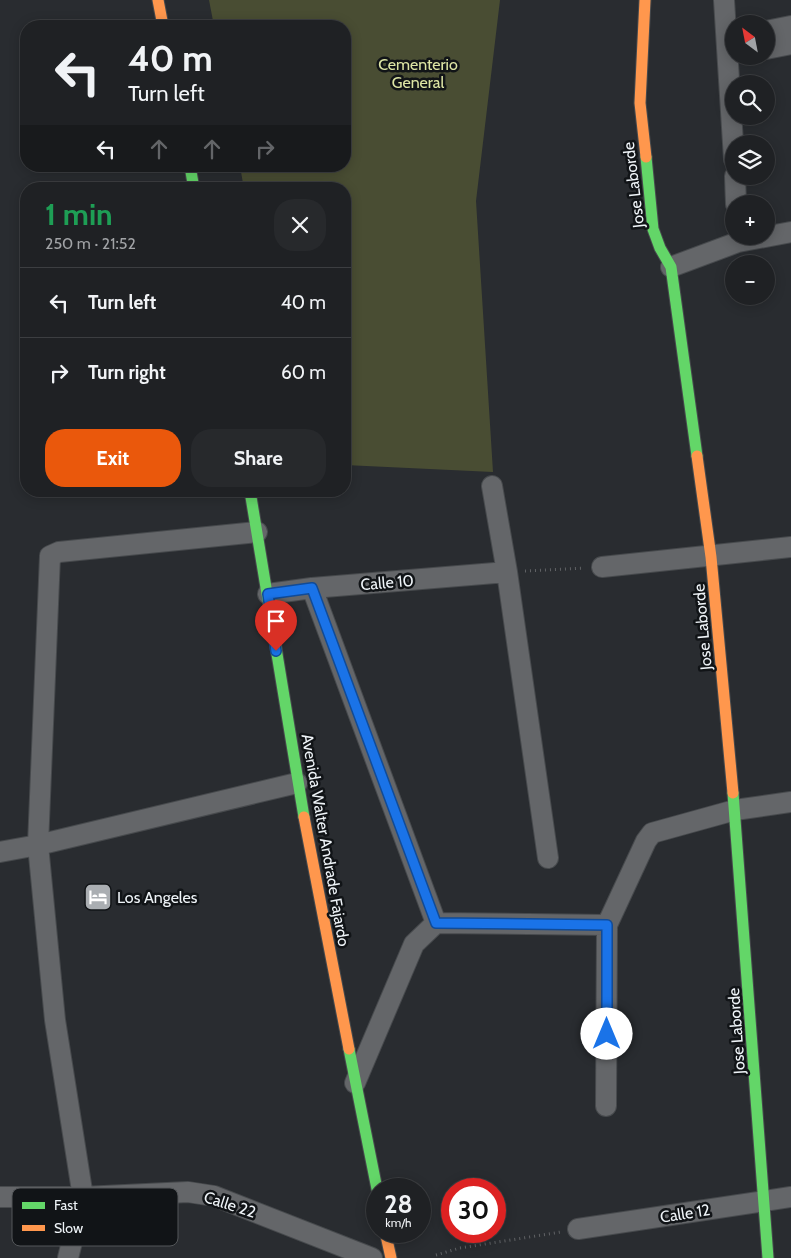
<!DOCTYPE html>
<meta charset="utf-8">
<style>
body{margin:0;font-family:Cabin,sans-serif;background:#27292c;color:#f1f3f6;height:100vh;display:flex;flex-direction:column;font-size:19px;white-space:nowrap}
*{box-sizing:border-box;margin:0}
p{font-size:16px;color:#a1a3a6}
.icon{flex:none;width:28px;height:28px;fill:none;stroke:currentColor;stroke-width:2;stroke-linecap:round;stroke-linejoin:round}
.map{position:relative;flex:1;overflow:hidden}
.drawer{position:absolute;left:20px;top:182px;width:331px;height:315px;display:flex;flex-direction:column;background:#1f2124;border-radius:20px;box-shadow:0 2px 12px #0003,0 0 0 1px #3c3e41}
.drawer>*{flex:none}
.top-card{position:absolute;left:20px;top:20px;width:331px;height:152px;border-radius:20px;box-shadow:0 2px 12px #0003,0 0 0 1px #3c3e41;background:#1f2124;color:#f1f3f6;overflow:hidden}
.needle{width:32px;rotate:328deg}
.tools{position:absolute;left:725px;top:15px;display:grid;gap:10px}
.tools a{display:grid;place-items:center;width:50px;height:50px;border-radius:50%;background:#1f2124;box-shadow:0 2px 12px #0003,0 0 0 1px #3c3e41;font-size:25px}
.speed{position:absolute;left:366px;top:1178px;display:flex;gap:10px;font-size:25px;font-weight:700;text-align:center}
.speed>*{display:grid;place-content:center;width:65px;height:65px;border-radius:50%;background:#1f2124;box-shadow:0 2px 12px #0003,0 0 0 1px #3c3e41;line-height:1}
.speed small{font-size:12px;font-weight:400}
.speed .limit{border:8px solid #d22;background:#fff;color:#111}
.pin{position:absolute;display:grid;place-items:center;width:42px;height:42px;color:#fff;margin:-51px -21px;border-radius:50% 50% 50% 0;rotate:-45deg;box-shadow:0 0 5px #0007}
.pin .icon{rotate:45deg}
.me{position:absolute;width:55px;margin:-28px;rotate:0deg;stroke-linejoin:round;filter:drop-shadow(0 0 4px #0008)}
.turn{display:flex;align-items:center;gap:18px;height:105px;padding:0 25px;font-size:22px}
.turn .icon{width:65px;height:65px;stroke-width:2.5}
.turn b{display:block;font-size:35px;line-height:42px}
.lanes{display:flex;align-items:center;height:48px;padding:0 25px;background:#0003;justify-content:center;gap:25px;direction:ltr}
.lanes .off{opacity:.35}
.round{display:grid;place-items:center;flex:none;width:52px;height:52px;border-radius:20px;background:#27292c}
.overview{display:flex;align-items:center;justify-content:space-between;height:85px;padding:0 25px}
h1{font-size:30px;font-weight:800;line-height:38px;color:#1e9e55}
.button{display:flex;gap:10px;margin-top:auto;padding:10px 25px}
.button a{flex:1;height:58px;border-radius:20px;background:#ea580c;color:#fff;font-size:20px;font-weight:800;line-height:58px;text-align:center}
.button a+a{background:#27292c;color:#f1f3f6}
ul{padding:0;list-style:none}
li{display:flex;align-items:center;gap:15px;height:70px;padding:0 25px;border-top:1px solid #3c3e41}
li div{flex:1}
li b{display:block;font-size:19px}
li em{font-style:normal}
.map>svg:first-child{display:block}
.green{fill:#494d33}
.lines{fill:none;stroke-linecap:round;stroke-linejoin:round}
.street-casing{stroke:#474a4d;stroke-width:22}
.fast-casing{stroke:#474a4d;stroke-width:13}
.slow-casing{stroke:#474a4d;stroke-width:13}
.path{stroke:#606265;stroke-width:3;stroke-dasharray:1 4;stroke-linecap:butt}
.street{stroke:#646669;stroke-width:20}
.fast{stroke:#63d668;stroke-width:11}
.slow{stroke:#ff974d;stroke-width:11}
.route-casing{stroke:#114b97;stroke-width:12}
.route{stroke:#1a73e8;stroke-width:9}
.labels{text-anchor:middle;stroke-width:5;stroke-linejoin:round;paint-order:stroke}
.park-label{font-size:16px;fill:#dde5a4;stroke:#111417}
.street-label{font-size:16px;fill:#eff4f8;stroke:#111417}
.poi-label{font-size:16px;fill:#eff4f8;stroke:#111417;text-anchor:start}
.key{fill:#111417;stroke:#54575a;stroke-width:1}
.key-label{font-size:14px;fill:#eff4f8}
</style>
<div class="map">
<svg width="791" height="1258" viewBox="0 0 791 1258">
<rect width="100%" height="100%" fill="#292c30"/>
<path class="green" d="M209,0H500L476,201L493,472L345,465V189H244L240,166H345V26H214Z"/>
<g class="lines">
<g class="street-casing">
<path id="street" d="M724,0L734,159
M766,31L791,26
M766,49L791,44
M735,176L736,204
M671,267L738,242L791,232
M492,486L507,572L548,858
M602,567L791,547
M312,588L436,923
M268,594L312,588L507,572
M0,852L38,845L50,556L59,552L257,532
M355,1083L414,944L436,923L607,925L646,841L652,833L735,810L791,802
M606,1106L607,925
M0,1197H83L55,1020L38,845L297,783
M578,1229L791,1197
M68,1258L83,1197L188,1192L214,1196L372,1258"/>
</g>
<g class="fast-casing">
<path id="fast" d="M646,157L653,229L660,248L671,267L697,456
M190,166L194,189
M250,491L304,817
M733,793L768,1258
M349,1049L378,1194"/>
</g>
<g class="slow-casing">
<path id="slow" d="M158,0L163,26
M645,0L640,103L646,157
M697,456L711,557L733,793
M304,817L349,1049
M385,1231L391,1258"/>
</g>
<path class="path" d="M525,571L584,568
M436,1255L460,1248L561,1232"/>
<use href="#street" class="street"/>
<use href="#fast" class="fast"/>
<use href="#slow" class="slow"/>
</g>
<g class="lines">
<g class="route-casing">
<path id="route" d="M276,651L268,594L312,588L436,923L607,925V1034"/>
</g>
<use href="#route" class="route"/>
</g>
<defs>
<g id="hotel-square" transform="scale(1.4375)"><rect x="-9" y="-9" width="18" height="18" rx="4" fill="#aaaeb2" stroke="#111417"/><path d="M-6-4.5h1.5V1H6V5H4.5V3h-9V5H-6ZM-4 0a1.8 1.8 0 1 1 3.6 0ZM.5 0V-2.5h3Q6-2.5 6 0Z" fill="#fff"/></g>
</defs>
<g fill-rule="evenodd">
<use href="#hotel-square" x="98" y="897"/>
</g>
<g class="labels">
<g class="park-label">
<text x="418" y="70">Cementerio<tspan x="418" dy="18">General</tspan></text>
</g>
<g class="street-label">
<text transform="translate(633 185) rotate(-97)" y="6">Jose Laborde</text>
<text transform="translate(387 582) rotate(-5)" y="6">Calle 10</text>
<text transform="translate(702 627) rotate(-95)" y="6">Jose Laborde</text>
<text transform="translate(326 840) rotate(80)" y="6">Avenida Walter Andrade Fajardo</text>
<text transform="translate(736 1031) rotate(-94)" y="6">Jose Laborde</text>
<text transform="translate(230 1204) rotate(18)" y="6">Calle 22</text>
<text transform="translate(685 1213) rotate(-9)" y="6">Calle 12</text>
</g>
<g class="poi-label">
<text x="117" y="903">Los Angeles</text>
</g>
</g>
<rect x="12" y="1188" width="166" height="58" rx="8" class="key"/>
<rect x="22" y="1202" width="23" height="7" fill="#63d668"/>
<rect x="22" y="1225" width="23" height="6" fill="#ff974d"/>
<g class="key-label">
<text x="54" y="1210">Fast</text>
<text x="54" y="1233">Slow</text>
</g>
</svg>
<div class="tools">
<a><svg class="needle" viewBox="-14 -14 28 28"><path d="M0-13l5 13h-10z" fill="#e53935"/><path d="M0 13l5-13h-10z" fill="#a1a3a6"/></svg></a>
<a><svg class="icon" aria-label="search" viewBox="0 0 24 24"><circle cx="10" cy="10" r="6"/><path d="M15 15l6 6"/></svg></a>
<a><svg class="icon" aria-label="layers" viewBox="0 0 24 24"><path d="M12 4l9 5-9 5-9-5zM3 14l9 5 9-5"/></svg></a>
<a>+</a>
<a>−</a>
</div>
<div class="speed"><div>28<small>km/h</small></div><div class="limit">30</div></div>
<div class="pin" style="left:276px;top:651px;background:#d93025"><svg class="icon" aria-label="arrive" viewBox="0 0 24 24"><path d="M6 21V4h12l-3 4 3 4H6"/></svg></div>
<svg class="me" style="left:607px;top:1034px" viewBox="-20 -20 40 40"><circle r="19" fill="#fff"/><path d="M0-13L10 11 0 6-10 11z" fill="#1a73e8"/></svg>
<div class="top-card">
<div class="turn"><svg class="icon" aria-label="left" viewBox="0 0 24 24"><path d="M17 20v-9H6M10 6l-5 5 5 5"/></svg><div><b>40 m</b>Turn left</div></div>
<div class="lanes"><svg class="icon" aria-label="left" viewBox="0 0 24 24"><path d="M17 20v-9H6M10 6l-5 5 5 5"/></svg><svg class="icon off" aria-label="ahead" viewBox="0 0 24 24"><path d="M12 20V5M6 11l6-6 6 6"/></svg><svg class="icon off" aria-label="ahead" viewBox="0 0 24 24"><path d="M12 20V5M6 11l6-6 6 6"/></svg><svg class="icon off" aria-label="right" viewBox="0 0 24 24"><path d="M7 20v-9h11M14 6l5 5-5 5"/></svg></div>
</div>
<section class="drawer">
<div class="overview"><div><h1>1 min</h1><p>250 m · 21:52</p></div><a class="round"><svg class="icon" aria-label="close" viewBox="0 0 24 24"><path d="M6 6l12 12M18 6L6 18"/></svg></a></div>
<ul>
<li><svg class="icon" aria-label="left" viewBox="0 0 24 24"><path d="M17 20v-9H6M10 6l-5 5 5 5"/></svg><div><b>Turn left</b></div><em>40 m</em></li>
<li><svg class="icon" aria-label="right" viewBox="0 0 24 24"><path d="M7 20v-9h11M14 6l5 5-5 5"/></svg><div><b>Turn right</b></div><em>60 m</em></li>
</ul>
<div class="button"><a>Exit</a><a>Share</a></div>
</section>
</div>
